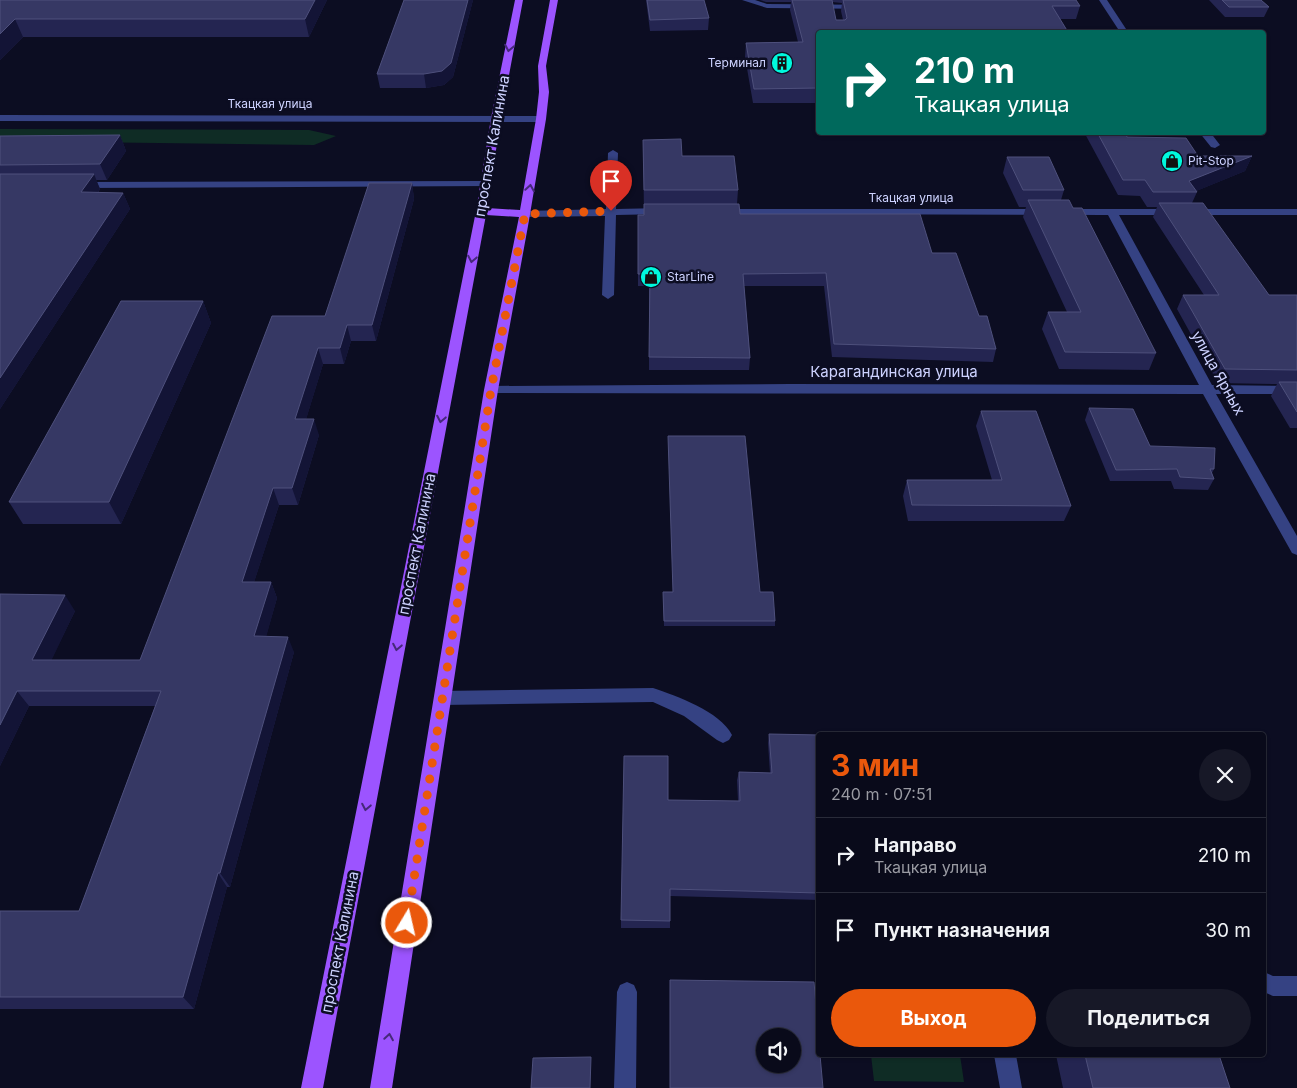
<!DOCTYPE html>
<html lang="ru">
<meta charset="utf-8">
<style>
body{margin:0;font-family:Inter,sans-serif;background:#171827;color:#f1f3f6;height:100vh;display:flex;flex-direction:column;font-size:19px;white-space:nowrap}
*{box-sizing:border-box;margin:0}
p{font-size:16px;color:#999aa2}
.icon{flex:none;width:28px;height:28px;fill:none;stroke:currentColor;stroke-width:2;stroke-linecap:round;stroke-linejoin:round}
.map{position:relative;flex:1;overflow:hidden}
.drawer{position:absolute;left:816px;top:732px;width:450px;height:325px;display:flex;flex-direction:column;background:#090a1a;border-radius:5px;box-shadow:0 1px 4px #0004,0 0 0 1px #292b39}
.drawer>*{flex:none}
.guide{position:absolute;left:816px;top:30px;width:450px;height:105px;border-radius:5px;box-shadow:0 1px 4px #0004,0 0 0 1px #292b39;background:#00695c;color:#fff;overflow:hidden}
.buttons{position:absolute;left:756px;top:1028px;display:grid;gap:10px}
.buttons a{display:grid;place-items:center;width:45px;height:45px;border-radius:50%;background:#090a1a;box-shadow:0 1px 4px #0004,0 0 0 1px #292b39;font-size:25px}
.pin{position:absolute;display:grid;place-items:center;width:42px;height:42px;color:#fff;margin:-51px -21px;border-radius:50% 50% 50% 0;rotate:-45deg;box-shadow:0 0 5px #0007}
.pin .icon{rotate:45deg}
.me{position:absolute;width:55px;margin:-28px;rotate:9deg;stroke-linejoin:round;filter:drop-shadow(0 0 4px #0008)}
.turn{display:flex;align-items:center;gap:18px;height:105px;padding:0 15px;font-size:22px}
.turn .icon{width:65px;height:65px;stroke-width:2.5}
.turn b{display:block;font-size:35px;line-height:42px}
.round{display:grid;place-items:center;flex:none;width:52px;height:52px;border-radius:26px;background:#171827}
.summary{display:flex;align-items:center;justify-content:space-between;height:85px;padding:0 15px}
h1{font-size:30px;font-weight:700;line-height:38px;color:#ea580c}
.action{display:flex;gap:10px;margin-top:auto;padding:10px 15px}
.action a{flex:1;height:58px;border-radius:30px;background:#ea580c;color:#fff;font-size:20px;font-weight:700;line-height:58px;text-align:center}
.action a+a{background:#171827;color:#f1f3f6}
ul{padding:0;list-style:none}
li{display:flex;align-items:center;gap:15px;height:75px;padding:0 15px;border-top:1px solid #292b39}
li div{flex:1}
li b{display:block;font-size:19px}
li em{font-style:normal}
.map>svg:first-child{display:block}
.green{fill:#0f2c25}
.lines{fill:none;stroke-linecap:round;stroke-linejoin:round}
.minor{fill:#354283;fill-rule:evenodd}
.major{fill:#9c54ff;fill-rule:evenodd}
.wall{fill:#242551;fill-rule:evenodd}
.shaded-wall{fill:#131436}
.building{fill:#363864;stroke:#4e507c;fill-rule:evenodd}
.oneway{stroke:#46297a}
.route{stroke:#ea580c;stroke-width:9;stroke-dasharray:0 16.2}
.labels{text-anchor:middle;stroke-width:5;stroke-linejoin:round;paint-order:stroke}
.far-poi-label{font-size:12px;fill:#cdd2ff;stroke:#0c0d22;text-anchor:start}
.far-street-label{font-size:12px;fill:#cdd2ff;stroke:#0c0d22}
.street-label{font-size:15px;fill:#cdd2ff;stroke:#0c0d22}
</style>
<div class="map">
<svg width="1297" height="1088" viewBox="0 0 1297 1088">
<rect width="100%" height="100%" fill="#0c0d22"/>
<path class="green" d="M0,129L309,130L336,136L314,145L0,141Z
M871,1055H960L964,1082L874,1081Z"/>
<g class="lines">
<path class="minor" d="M742,0H755L767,4L884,5L892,3L895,0H903L898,7L884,9L767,8Z
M1099,0H1107L1128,32H1120Z
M0,115L541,116L546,119L541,122L0,121Z
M1199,132H1210L1220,145L1215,148L1211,147Z
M613,150L618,153L616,209L664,208L669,211L664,214L616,215L614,295L608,299L602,295L605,216L525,217L520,214L525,211L606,209L608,153Z
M486,181L490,182L491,184L490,186L80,188L75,185L80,182Z
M719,209H1297V215H1119L1212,385L1297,386V394H1216L1297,536V555L1292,553L1203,394L486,393L484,390L491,386L790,384L1199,385L1108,215L715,214L714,212Z
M653,688C676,696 720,711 732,735L729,740L723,743L717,740L684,716L653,702L442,705L436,703L434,698L436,693L442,691Z
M1264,972L1273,976H1297V996H1273L1264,992Z
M627,982L634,985L637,992L636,1088H614L617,992L620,985Z
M994,1055H1016L1022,1088H1000Z"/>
<path class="major" d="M515,0H523L501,118L487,208L520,210L536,119L539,92L538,66L550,0H558L546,66L549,92L546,119L528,226L498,390L392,1088H370L484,390L519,217L486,215L323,1088H301L476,211L491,118Z"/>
</g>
<path class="wall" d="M0,0H327L309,37H23L0,60Z
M404,0H473L453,77L444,85L426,88H380L377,74Z
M646,0H704L709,18L708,30L650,31Z
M760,0H1076L1080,6L1076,19H1060L819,32V103H753L745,57L746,43L798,42L790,10L791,2H766ZM832,2L842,3L841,11L843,20H836Z
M1209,0H1261L1269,7L1264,17H1225Z
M1084,132H1125L1127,137L1198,156H1252L1245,171L1196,191L1197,192L1192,203L1269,295H1297V428H1290L1271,396L1277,384L1218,383L1177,309L1183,295H1204L1153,217L1157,207H1147L1140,196L1118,195Z
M120,135L126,151L107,180H96L100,189L98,193H123L130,209L0,409V136Z
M643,140L682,156L738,190L737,204L740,214L932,253L979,316L996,349L993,362L832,357L824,286H744L750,358L749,370H649V286H638V215H644Z
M1007,157L1064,190L1061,200L1073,208L1156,353L1149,370L1059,369L1042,329L1048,312H1067L1023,217L1026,207H1019L1003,173Z
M412,183L414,199L376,341H351L344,364H323L306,419L319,435L298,505H279L254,582H271L277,598L266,636L294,652L230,887H227L194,1009H0V911H79L155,706H29L0,766V594L75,611L51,660H140L325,316Z
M203,301L211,323L121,524H23L9,502Z
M1089,408L1150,446L1214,469L1212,473L1214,479L1208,490L1174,489L1171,481H1110L1085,420Z
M981,411L1071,506L1064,521H908L903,496L907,480H992L976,426Z
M663,592H760L775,621V626H664Z
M769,734L819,735V900L670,896V928H621V920L668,800L738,801L737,780L739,772L770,773L768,743Z
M1056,1055H1219L1230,1088H1063Z"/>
<path class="shaded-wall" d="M315,0H327L309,37L305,19Z
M468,0H473L453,77L444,85L426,88L424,74Z
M15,19L23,37L0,60V34Z
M120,135L126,151L107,180L100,164Z
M1252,156L1245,171L1194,192L1189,181Z
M94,174L100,189L88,208L81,192Z
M412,183L414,199L376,341L372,325Z
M123,193L130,209L0,409V378Z
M203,301L211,323L121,524L109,502Z
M347,325L351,341L344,364L340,348Z
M318,348L323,364L301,436L295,419Z
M314,419L319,435L298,505L292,488Z
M273,488L279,505L249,598L242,582Z
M271,582L277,598L262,652L254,636Z
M65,595L75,611L44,676L32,660Z
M288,637L294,652L230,887L220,873Z
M17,691L29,706L0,766V725Z
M218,873L227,887L194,1009L183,997Z"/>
<path class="building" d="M0,0H315L305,19H15L0,34Z
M404,0H468L451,63L442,71L424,74H377Z
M647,0H704L709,18L650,20Z
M792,0H832L836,20H845L847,18L843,0H1076L1080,6H1052L1068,32H819V88L754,89L746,43L803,42Z
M1222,0H1261L1269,7H1229Z
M1097,132H1125L1127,137L1186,138L1198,156H1252L1189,181L1197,192H1153L1145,180H1123Z
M120,135L100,164L0,165V136Z
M681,139L682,156H734L738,190H644L643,140Z
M1007,157H1049L1064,190H1023Z
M0,174H94L81,192L123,193L0,378Z
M369,183H412L372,325H347L340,348H318L295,419H314L292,488H273L242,582H271L254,636L288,637L220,873H218L183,997H0V911H79L161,691H17L0,725V594L65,595L32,660H140L272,316H325Z
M1028,200H1069L1073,208H1082L1156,353L1065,352L1048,312H1081Z
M1159,203H1203L1269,295H1297V370L1225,369L1183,295H1219Z
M644,204H739L740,214H920L932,253H956L979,316H987L996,349L834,344L826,273L743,274L750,358L649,357L650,274H638V215H644Z
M121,301H203L109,502H9Z
M1279,382H1297V412Z
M1089,408L1133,409L1150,446L1215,448L1214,469H1210L1214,479L1180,477L1177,469L1116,470Z
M981,411H1036L1071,506L912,505L907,480H1002Z
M668,436H745L760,592H773L775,621H664L663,592H673Z
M769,734L819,735V893L670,889V921L621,920L624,756H668V800L740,801L739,772L772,773Z
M670,980L814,982L819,1041V1055H820L823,1088H670ZM765,1036H792V1064H765Z
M1085,1055H1219L1230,1088H1093Z
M591,1057L590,1088H531L533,1058Z"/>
<defs><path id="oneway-chevron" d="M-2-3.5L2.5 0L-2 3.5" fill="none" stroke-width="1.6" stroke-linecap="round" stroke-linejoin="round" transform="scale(1.25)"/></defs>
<g class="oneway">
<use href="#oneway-chevron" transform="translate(509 48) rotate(101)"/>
<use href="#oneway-chevron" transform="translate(530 188) rotate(-81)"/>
<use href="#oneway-chevron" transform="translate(472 259) rotate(101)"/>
<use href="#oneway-chevron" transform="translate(441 419) rotate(101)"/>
<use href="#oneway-chevron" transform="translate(397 647) rotate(101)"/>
<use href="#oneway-chevron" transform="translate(366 807) rotate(101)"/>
<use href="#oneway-chevron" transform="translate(389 1037) rotate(-81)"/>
</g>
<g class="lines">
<path class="route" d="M407,923L491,390L525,214L611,211"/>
</g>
<defs>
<g id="building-disc" transform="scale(1.125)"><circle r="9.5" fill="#00f8dd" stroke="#0c0d22"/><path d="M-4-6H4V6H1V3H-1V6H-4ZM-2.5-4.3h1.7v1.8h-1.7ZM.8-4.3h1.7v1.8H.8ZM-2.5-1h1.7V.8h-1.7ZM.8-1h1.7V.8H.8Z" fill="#111"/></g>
<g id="shop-disc" transform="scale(1.125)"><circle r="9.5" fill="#00f8dd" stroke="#0c0d22"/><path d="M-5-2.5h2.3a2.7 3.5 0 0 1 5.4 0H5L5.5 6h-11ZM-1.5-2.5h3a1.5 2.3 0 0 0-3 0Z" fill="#111"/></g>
</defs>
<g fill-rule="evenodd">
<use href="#building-disc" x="782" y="63"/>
<use href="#shop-disc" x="1172" y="161"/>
<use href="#shop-disc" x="651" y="277"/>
</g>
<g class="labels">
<g class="far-poi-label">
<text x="766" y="67" text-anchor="end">Терминал</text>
<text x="1188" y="165">Pit-Stop</text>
<text x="667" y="281">StarLine</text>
</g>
<g class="far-street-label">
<text x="270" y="108">Ткацкая улица</text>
<text x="911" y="202">Ткацкая улица</text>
</g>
<g class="street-label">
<text transform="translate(492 146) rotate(-80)" y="5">проспект Калинина</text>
<text x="894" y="377">Карагандинская улица</text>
<text transform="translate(1218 373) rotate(61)" y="5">улица Ярных</text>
<text transform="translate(417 544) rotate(-79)" y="5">проспект Калинина</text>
<text transform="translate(340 942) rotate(-79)" y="5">проспект Калинина</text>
</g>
</g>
</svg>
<div class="buttons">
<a><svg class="icon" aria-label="sound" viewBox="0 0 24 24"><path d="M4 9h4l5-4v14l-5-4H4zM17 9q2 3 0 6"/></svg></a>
</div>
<div class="pin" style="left:611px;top:211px;background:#d93025"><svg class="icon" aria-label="arrive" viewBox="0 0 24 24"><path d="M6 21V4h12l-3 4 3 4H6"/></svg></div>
<svg class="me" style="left:407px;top:923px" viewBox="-20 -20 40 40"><circle r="17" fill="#ea580c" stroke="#fff" stroke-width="3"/><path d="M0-11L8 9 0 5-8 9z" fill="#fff"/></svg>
<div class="guide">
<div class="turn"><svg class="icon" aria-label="right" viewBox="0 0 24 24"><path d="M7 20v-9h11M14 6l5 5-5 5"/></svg><div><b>210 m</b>Ткацкая улица</div></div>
</div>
<section class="drawer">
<div class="summary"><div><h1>3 мин</h1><p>240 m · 07:51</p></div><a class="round"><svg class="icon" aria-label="close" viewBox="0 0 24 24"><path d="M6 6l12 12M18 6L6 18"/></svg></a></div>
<ul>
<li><svg class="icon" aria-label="right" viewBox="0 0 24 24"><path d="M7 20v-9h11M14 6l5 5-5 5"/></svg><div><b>Направо</b><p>Ткацкая улица</p></div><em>210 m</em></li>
<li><svg class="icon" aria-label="arrive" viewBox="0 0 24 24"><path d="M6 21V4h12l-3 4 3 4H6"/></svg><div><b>Пункт назначения</b></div><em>30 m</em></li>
</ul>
<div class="action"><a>Выход</a><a>Поделиться</a></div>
</section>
</div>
